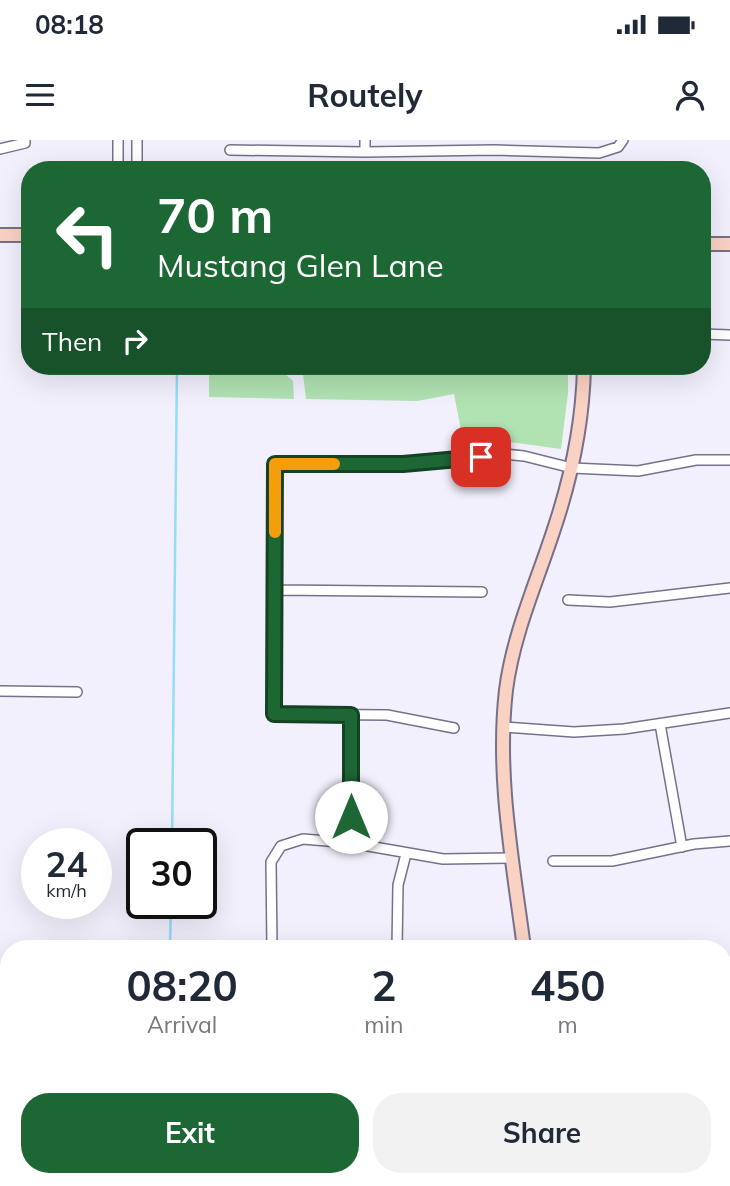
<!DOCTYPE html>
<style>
body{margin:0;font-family:Mulish,sans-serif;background:#f2f2f3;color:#1f2937;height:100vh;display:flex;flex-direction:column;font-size:26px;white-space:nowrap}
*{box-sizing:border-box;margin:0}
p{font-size:23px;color:#747a83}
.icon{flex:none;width:38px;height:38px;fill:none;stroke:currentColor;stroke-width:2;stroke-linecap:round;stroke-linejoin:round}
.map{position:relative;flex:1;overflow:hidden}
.panel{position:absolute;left:0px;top:800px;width:732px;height:247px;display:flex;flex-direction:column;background:#fff;border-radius:28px 28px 0 0;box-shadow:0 7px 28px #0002}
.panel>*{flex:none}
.banner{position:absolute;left:21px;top:21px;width:690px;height:214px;border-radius:28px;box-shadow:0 7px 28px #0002;background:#1d6735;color:#fff;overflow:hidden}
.speed{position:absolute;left:21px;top:688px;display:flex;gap:14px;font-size:35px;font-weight:700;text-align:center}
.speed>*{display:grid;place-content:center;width:91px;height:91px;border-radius:50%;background:#fff;box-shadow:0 7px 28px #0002;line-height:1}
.speed small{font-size:18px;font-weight:400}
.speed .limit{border:4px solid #111;border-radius:10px;background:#fff;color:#111}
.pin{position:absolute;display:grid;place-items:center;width:60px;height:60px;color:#fff;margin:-30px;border-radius:14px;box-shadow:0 4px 10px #0006}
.me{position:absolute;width:77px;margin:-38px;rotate:0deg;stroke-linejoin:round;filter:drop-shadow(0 0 5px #0008)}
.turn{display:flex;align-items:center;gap:24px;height:147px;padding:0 21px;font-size:32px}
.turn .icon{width:91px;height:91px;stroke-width:2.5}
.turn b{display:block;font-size:49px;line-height:60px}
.then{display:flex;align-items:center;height:66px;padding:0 21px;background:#0003;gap:14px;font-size:26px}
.eta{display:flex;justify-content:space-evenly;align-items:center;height:119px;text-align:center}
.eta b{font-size:42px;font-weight:700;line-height:49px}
.action{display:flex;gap:14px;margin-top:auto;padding:14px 21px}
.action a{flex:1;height:80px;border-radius:28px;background:#1d6735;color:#fff;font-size:28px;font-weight:700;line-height:80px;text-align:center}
.action a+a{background:#f2f2f3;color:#1f2937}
.status{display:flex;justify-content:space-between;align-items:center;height:49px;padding:0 35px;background:#fff;direction:ltr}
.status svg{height:19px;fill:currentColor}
header{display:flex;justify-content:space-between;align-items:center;height:91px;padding:0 21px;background:#fff;font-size:32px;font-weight:700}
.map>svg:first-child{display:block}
.green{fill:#b0e2b2}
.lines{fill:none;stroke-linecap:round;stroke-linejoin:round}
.stream{stroke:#93ddf7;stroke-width:2.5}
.street-casing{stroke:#78708b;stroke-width:12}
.secondary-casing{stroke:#78708b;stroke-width:16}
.street{stroke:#fff;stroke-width:9}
.secondary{stroke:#fad2c3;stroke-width:12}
.route-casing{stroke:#134322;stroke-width:18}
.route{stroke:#1d6735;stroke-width:12}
.slow{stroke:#f59e0b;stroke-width:12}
</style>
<div class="status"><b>08:18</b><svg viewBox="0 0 49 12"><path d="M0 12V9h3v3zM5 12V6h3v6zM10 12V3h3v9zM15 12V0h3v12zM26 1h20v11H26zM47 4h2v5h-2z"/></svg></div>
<header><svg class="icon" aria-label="menu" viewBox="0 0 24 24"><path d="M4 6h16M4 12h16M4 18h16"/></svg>Routely<svg class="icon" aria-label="person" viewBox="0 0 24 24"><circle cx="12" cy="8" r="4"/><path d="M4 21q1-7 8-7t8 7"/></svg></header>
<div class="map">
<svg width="730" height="1046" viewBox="0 0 730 1046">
<rect width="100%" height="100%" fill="#f3f0fd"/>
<path class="green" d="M209,226H244L283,232L293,241L294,259L209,257Z
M302,226H568V253L561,309L510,302L464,306L454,254L417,261L306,259Z"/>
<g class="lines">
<path class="stream" d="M172,704L177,226
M170,808L171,763
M168,1046V1038"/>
<g class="street-casing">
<path id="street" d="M137,0V30
M0,9L25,3V0
M230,10L365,12L494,10L599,13L618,7L623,0
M365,12V0
M118,30V0
M702,194L730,195
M274,450L482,452
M568,460L610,462L730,448
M0,551L77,552
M660,584L682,707
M504,587L574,592L624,589L730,573
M454,588L387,575L274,574L275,324H403L504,314L524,316L572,328L638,331L696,320H730
M351,703V575
M553,721H612L694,704L730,701
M272,808L271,722L281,706L303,699L351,703L443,719L512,718
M397,808L398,745L406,714
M723,831H730
M0,862H9
M723,959L730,958"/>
</g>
<g class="secondary-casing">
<path id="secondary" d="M0,95H30
M702,104H730
M524,808C513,723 496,636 506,550C513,495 536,444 553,392C571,339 583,282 584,226
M506,1046L507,1038"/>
</g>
<use href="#street" class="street"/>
<use href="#secondary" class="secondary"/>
</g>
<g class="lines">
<g class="route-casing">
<path id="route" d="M351,677V575L274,574L275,324H403L481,317"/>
</g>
<use href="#route" class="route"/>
<path class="slow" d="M275,392V324H334"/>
</g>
</svg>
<div class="speed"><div>24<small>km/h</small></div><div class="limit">30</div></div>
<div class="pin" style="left:481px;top:317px;background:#d93025"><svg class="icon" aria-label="arrive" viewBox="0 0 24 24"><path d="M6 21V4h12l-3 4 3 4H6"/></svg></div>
<svg class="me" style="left:351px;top:677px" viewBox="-20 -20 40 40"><circle r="19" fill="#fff"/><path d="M0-13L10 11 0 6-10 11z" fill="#1d6735"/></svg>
<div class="banner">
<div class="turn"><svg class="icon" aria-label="left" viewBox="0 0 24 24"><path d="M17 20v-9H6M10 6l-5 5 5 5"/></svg><div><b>70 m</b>Mustang Glen Lane</div></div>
<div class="then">Then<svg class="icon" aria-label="right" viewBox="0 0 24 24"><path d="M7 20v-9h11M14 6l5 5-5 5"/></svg></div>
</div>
<section class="panel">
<div class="eta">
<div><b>08:20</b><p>Arrival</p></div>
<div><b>2</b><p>min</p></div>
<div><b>450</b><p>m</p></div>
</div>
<div class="action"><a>Exit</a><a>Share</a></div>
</section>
</div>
